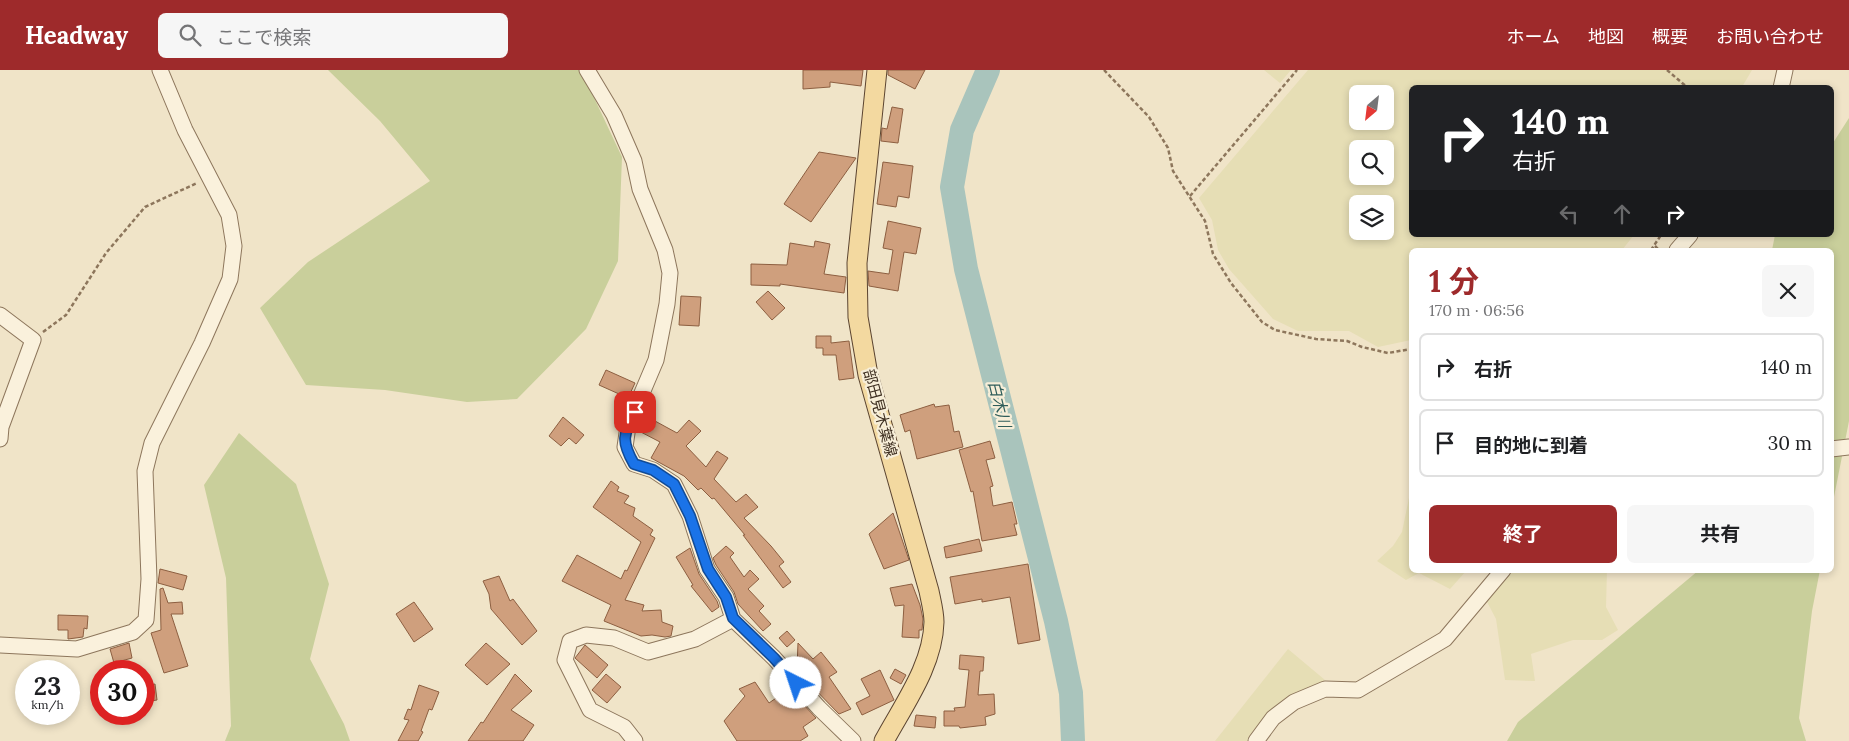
<!DOCTYPE html>
<html lang="ja">
<meta charset="utf-8">
<style>
body{margin:0;font-family:Lora,"Noto Sans JP",serif;background:#f6f6f6;color:#202124;height:100vh;display:flex;flex-direction:column;font-size:19px;white-space:nowrap}
*{box-sizing:border-box;margin:0}
p{font-size:16px;color:#757577}
.icon{flex:none;width:28px;height:28px;fill:none;stroke:currentColor;stroke-width:2;stroke-linecap:round;stroke-linejoin:round}
.map{position:relative;flex:1;overflow:hidden}
.side{position:absolute;left:1409px;top:178px;width:425px;height:325px;display:flex;flex-direction:column;background:#fff;border-radius:8px;box-shadow:0 2px 8px #0003}
.side>*{flex:none}
.hud{position:absolute;left:1409px;top:15px;width:425px;height:152px;border-radius:8px;box-shadow:0 2px 8px #0003;background:#202124;color:#fff;overflow:hidden}
.needle{width:32px;rotate:208deg}
.controls{position:absolute;left:1349px;top:15px;display:grid;gap:10px}
.controls a{display:grid;place-items:center;width:45px;height:45px;border-radius:8px;background:#fff;box-shadow:0 2px 8px #0003;font-size:25px}
.speed{position:absolute;left:15px;top:590px;display:flex;gap:10px;font-size:25px;font-weight:700;text-align:center}
.speed>*{display:grid;place-content:center;width:65px;height:65px;border-radius:50%;background:#fff;box-shadow:0 2px 8px #0003;line-height:1}
.speed small{font-size:12px;font-weight:400}
.speed .limit{border:8px solid #d22;background:#fff;color:#111}
.pin{position:absolute;display:grid;place-items:center;width:42px;height:42px;color:#fff;margin:-21px;border-radius:10px;box-shadow:0 2px 8px #0006}
.me{position:absolute;width:55px;margin:-28px;rotate:319deg;stroke-linejoin:round;filter:drop-shadow(0 0 4px #0008)}
.turn{display:flex;align-items:center;gap:18px;height:105px;padding:0 20px;font-size:22px}
.turn .icon{width:65px;height:65px;stroke-width:2.5}
.turn b{display:block;font-size:35px;line-height:42px}
.lanes{display:flex;align-items:center;height:48px;padding:0 20px;background:#0003;justify-content:center;gap:25px;direction:ltr}
.lanes .off{opacity:.35}
.round{display:grid;place-items:center;flex:none;width:52px;height:52px;border-radius:8px;background:#f6f6f6}
.overview{display:flex;align-items:center;justify-content:space-between;height:85px;padding:0 20px}
h1{font-size:30px;font-weight:700;line-height:38px;color:#9e2a2b}
.button{display:flex;gap:10px;margin-top:auto;padding:10px 20px}
.button a{flex:1;height:58px;border-radius:8px;background:#9e2a2b;color:#fff;font-size:20px;font-weight:700;line-height:58px;text-align:center}
.button a+a{background:#f6f6f6;color:#202124}
ul{padding:0;list-style:none}
li{display:flex;align-items:center;gap:15px;height:68px;margin:0 10px 8px;padding:0 10px;border:2px solid #e0e0e0;border-radius:8px}
li div{flex:1}
li b{display:block;font-size:19px}
li em{font-style:normal}
header{display:flex;align-items:center;gap:30px;box-sizing:border-box;height:70px;padding:0 25px;background:#9e2a2b;color:#fff}
header strong{font-size:24px}
nav{display:flex;gap:28px;margin-inline-start:auto;font-size:18px}
.search{width:350px;height:45px;background:#f6f6f6;display:flex;align-items:center;gap:12px;box-sizing:border-box;padding:0 18px;border-radius:8px;color:#757577;font-size:19px}
.map>svg:first-child{display:block}
.farmland{fill:#e6deb5;fill-rule:evenodd}
.green{fill:#c9cf9b}
.lines{fill:none;stroke-linecap:round;stroke-linejoin:round}
.river{stroke:#a9c4bc;stroke-width:24}
.building{fill:#cf9f7d;stroke:#8d5f41}
.minor-casing{stroke:#8d765c;stroke-width:17}
.major-casing{stroke:#5b4430;stroke-width:21}
.path{stroke:#8d765c;stroke-width:2.5;stroke-dasharray:4 2.5;stroke-linecap:butt}
.minor{stroke:#faf1dc;stroke-width:15}
.major{stroke:#f3d9a0;stroke-width:19}
.route-casing{stroke:#114b97;stroke-width:12}
.route{stroke:#1a73e8;stroke-width:9}
.labels{text-anchor:middle;stroke-width:4.5;stroke-linejoin:round;paint-order:stroke}
.street-label{font-size:15px;fill:#3d2e20;stroke:#f7eed8}
.water-label{font-size:16px;font-style:italic;fill:#2f5d5a;stroke:#f7eed8}
</style>
<header>
<strong>Headway</strong>
<div class="search"><svg class="icon" aria-label="search" viewBox="0 0 24 24"><circle cx="10" cy="10" r="6"/><path d="M15 15l6 6"/></svg>ここで検索</div>
<nav><a>ホーム</a><a>地図</a><a>概要</a><a>お問い合わせ</a></nav>
</header>
<div class="map">
<svg width="1849" height="671" viewBox="0 0 1849 671">
<rect width="100%" height="100%" fill="#f0e4c8"/>
<path class="farmland" d="M1264,0H1291L1280,13Z
M1308,0H1752L1742,17L1411,18V165H1634L1622,180H1411V270L1378,277L1349,261H1298L1273,249L1229,199L1218,180L1212,150L1199,128ZM1358,24H1385V51H1358ZM1358,79H1385V106H1358ZM1358,134H1385V161H1358Z
M1411,418V500H1467L1450,519L1419,503L1406,510L1377,491L1393,476L1402,462Z
M1509,500H1607L1606,537L1618,560L1602,570H1573L1531,584L1535,611L1505,610L1496,549L1486,530Z
M1288,579L1325,610L1296,626L1252,671H1215Z"/>
<path class="green" d="M328,0H581L622,87L618,191L586,259L517,329L467,332L385,320L306,315L260,238L308,192L430,111L380,51Z
M1849,48V351L1831,442V180H1772L1775,165H1831V76Z
M239,363L296,414L329,514L310,589L344,654L350,671H225L231,656L226,508L204,415Z
M1699,500H1820L1812,541L1799,648L1806,671H1507L1518,652Z"/>
<g class="lines">
<path class="river" d="M988,0L962,60L952,117L966,199L1056,551L1071,623L1073,671"/>
</g>
<path class="building" d="M803,0H863L861,16L830,12V17L803,19Z
M888,0H925L915,19L888,5Z
M892,37L903,39L898,73L881,71L882,58L887,59Z
M819,82L856,88L811,152L784,134Z
M883,92L913,96L909,128L898,126L896,137L877,134Z
M888,151L921,158L916,184L904,182L898,221L869,216L868,201L889,204L893,180L883,178Z
M815,171L830,174L824,204L846,207L844,223L780,214V216L751,215V194L787,195L790,173L814,177Z
M768,221L785,238L772,250L756,232Z
M681,226L701,227L699,256L679,255Z
M816,266H831V273L849,271L854,308L839,310L836,285H823V278H816Z
M606,300L635,313L628,328L599,315Z
M934,334L935,337L949,335L954,362L959,361L963,377L917,389L910,360L905,362L900,345Z
M644,345L677,363L689,350L701,361L686,376L706,397L717,381L728,388L714,409L736,432L746,424L758,437L744,448L771,476L784,492L779,496L791,512L783,518L743,465H745L714,428L712,429L701,418L698,420L684,406L651,388L660,372L637,360Z
M563,347L584,365L576,374L569,368L561,376L549,366Z
M990,371L995,388L986,390L993,416L990,417L993,436L1012,432L1017,454H1014L1017,465L982,471L973,421L971,422L959,380Z
M611,411L619,417L617,421L629,426L624,433L635,438L633,446L653,460L650,465L655,468L625,530L644,535L642,541L661,540L662,552L673,556L671,566L665,567L652,565L641,566L604,551L611,535L562,511L577,485L621,509L625,500L627,501L641,472L593,437Z
M893,443L909,490L884,499L869,464Z
M979,469L982,481L946,488L944,477Z
M726,476L734,483L730,487L744,507L750,500L759,509L748,519L764,536L759,541L771,554L763,561L738,534L734,522L716,495L713,488Z
M690,478L699,504L717,531L719,537L712,542L691,516L693,515L676,487Z
M1028,494L1040,570L1018,574L1010,527L982,532V529L955,534L950,507Z
M160,499L187,506L183,520L158,513Z
M499,506L510,531L513,529L537,561L522,575L491,539L489,524L483,511Z
M912,514L920,535L923,549L922,560H919V568L902,567L904,535L895,536L890,518Z
M163,518L168,533L182,532L183,544H171L188,596L164,603L151,563L161,560L160,519Z
M414,532L433,559L414,572L396,544Z
M58,545L88,546L87,559L84,558L83,567L68,569V560H58Z
M787,561L795,570L787,577L779,568Z
M129,573L132,588L114,593L110,579Z
M486,573L510,594L487,615L465,595Z
M798,573L813,589L821,582L837,602L829,607L851,639L839,644L804,608L797,598Z
M585,575L608,595L597,608L575,588Z
M960,585L984,587L983,601H980L978,625L994,624L995,644L985,647L986,655L960,658L959,656H944V641H955L954,638L965,637L969,600L959,599Z
M895,599L906,605L901,614L890,608Z
M880,600L894,630L862,645L856,633L870,626L861,609Z
M515,604L532,621L511,640L534,655L523,671H468L481,652L483,653Z
M606,604L621,617L607,633L592,620Z
M755,612L769,633L789,619L816,648L803,657L808,666L800,671H737L724,651L745,626L739,619Z
M155,614L157,630L144,632V616Z
M419,615L439,622L432,640L429,639L421,661L423,662L418,671H398L409,650L404,649L408,639L411,640Z
M916,645L936,647L935,658L914,656Z"/>
<g class="lines">
<g class="minor-casing">
<path id="minor" d="M587,0L614,45L634,91L640,119L665,180L670,203L667,234L656,290L628,356L625,377L634,394L653,400L674,414L690,446L707,499L726,527L733,549L774,588L819,638L853,671
M1781,18L1785,0
M1677,180L1690,165
M0,245L33,270L1,357L0,369
M1831,379L1849,377
M0,575L77,579L133,562L146,550L149,509L145,401L152,373L202,273L230,209L234,176L229,145L185,60L160,0
M635,671L624,657L590,640L565,590L570,571L586,565L614,568L648,582L695,569L733,549
M1256,671L1273,648L1294,632L1325,619L1358,620L1445,569L1503,500"/>
</g>
<g class="major-casing">
<path id="major" d="M877,0L857,193L858,247L868,305L929,521C931,531 934,542 934,552C933,595 904,634 884,671"/>
</g>
<path class="path" d="M1104,0L1149,47L1168,78L1173,101L1205,151L1213,184L1231,213L1262,252L1275,260L1316,269L1347,271L1362,277L1388,283L1411,279
M1667,0L1688,18
M1190,126L1297,0
M1655,176L1659,180
M1651,180L1661,165
M43,262L66,245L106,183L145,137L197,113"/>
<use href="#minor" class="minor"/>
<use href="#major" class="major"/>
</g>
<g class="lines">
<g class="route-casing">
<path id="route" d="M635,342C623,365 621,371 634,394L653,400L674,414L690,446L708,499L726,527L733,548L774,588L796,613"/>
</g>
<use href="#route" class="route"/>
</g>
<g class="labels">
<g class="street-label">
<text transform="translate(880 343) rotate(75)" y="5">部田見木葉線</text>
</g>
<g class="water-label">
<text transform="translate(1000 334) rotate(76)" y="6">白木川</text>
</g>
</g>
</svg>
<div class="controls">
<a><svg class="needle" viewBox="-14 -14 28 28"><path d="M0-13l5 13h-10z" fill="#e53935"/><path d="M0 13l5-13h-10z" fill="#757577"/></svg></a>
<a><svg class="icon" aria-label="search" viewBox="0 0 24 24"><circle cx="10" cy="10" r="6"/><path d="M15 15l6 6"/></svg></a>
<a><svg class="icon" aria-label="layers" viewBox="0 0 24 24"><path d="M12 4l9 5-9 5-9-5zM3 14l9 5 9-5"/></svg></a>
</div>
<div class="speed"><div>23<small>km/h</small></div><div class="limit">30</div></div>
<div class="pin" style="left:635px;top:342px;background:#d93025"><svg class="icon" aria-label="arrive" viewBox="0 0 24 24"><path d="M6 21V4h12l-3 4 3 4H6"/></svg></div>
<svg class="me" style="left:796px;top:613px" viewBox="-20 -20 40 40"><circle r="19" fill="#fff"/><path d="M0-13L10 11 0 6-10 11z" fill="#1a73e8"/></svg>
<div class="hud">
<div class="turn"><svg class="icon" aria-label="right" viewBox="0 0 24 24"><path d="M7 20v-9h11M14 6l5 5-5 5"/></svg><div><b>140 m</b>右折</div></div>
<div class="lanes"><svg class="icon off" aria-label="left" viewBox="0 0 24 24"><path d="M17 20v-9H6M10 6l-5 5 5 5"/></svg><svg class="icon off" aria-label="ahead" viewBox="0 0 24 24"><path d="M12 20V5M6 11l6-6 6 6"/></svg><svg class="icon" aria-label="right" viewBox="0 0 24 24"><path d="M7 20v-9h11M14 6l5 5-5 5"/></svg></div>
</div>
<section class="side">
<div class="overview"><div><h1>1 分</h1><p>170 m · 06:56</p></div><a class="round"><svg class="icon" aria-label="close" viewBox="0 0 24 24"><path d="M6 6l12 12M18 6L6 18"/></svg></a></div>
<ul>
<li><svg class="icon" aria-label="right" viewBox="0 0 24 24"><path d="M7 20v-9h11M14 6l5 5-5 5"/></svg><div><b>右折</b></div><em>140 m</em></li>
<li><svg class="icon" aria-label="arrive" viewBox="0 0 24 24"><path d="M6 21V4h12l-3 4 3 4H6"/></svg><div><b>目的地に到着</b></div><em>30 m</em></li>
</ul>
<div class="button"><a>終了</a><a>共有</a></div>
</section>
</div>
